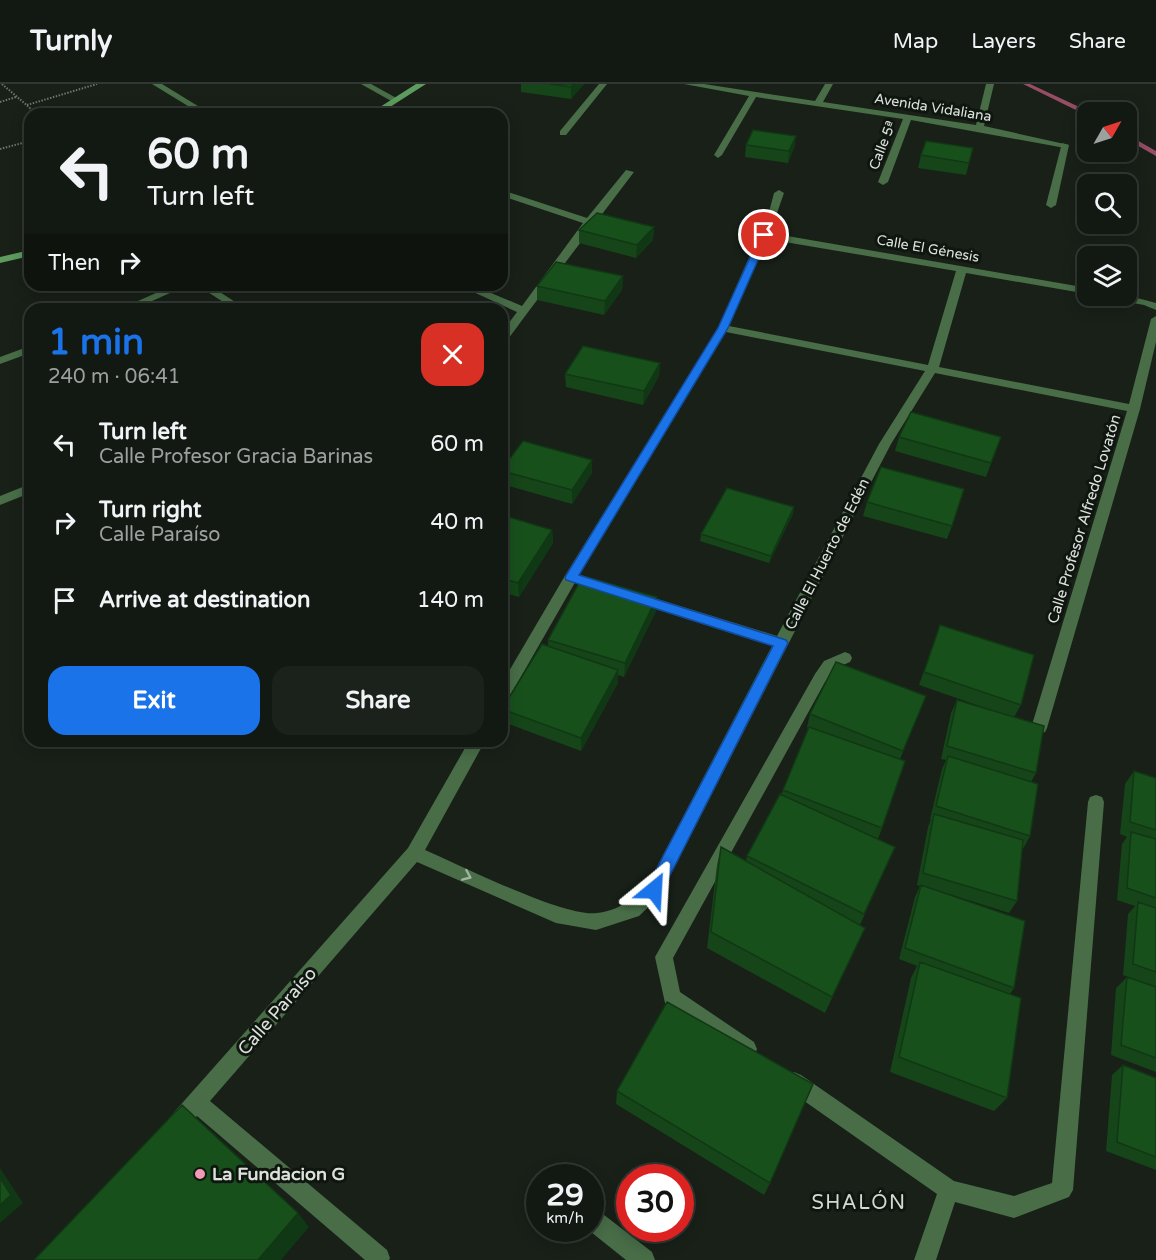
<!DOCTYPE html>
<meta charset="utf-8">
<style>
body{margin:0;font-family:"Varela Round",sans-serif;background:#1b211b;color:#f1f3f6;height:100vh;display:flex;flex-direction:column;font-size:22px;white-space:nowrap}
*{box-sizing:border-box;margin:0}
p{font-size:20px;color:#9ca09f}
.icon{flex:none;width:33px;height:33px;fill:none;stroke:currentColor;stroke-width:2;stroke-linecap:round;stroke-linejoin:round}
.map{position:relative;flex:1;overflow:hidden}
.details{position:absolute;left:24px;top:219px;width:484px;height:444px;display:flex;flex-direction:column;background:#121812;border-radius:18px;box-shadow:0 3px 15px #0003,0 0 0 2px #313732}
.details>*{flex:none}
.hud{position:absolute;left:24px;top:24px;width:484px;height:183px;border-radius:18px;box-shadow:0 3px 15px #0003,0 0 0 2px #313732;background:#121812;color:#f1f3f6;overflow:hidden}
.needle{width:39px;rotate:51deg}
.buttons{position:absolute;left:1077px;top:18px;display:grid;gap:12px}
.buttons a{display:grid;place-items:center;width:60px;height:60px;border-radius:12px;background:#121812;box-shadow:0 3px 15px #0003,0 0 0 2px #313732;font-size:30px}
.speed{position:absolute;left:526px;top:1080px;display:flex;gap:12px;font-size:30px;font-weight:700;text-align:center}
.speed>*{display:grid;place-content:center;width:78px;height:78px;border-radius:50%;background:#121812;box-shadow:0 3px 15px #0003,0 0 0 2px #313732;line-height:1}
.speed small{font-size:15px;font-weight:400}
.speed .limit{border:9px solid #d22;background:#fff;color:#111}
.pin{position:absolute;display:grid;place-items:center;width:51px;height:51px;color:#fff;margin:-26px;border:3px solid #fff;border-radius:50%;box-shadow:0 2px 6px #0007}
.me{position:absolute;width:66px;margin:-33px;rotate:27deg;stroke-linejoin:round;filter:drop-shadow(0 0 4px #0008)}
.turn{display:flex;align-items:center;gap:21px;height:126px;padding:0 24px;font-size:27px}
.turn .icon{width:78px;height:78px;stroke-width:2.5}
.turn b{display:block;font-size:42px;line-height:51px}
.then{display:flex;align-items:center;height:57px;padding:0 24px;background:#0003;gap:12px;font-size:22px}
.round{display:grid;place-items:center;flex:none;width:63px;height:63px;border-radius:18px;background:#1b211b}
.summary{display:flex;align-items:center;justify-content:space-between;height:102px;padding:0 24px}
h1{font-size:36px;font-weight:800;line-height:45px;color:#1a73e8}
.primary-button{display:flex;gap:12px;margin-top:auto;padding:12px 24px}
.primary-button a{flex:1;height:69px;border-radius:18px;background:#1a73e8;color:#fff;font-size:24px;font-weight:800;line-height:69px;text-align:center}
.primary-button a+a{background:#1b211b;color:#f1f3f6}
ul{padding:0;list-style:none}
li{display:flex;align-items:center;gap:18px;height:78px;padding:0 24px}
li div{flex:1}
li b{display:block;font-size:22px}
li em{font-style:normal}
header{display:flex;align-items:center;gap:36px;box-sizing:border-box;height:84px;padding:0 30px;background:#121812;border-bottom:2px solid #313732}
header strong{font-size:28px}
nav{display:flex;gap:33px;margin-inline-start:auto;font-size:21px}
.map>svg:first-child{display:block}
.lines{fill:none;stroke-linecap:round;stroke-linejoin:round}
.stream{fill:#964d65;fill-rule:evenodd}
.path{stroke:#6e746e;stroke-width:2;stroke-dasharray:1.5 1.5;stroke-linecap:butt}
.lane{fill:#486d47;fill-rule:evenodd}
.street{fill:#486d47;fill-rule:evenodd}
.secondary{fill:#5d9b5e;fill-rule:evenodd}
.wall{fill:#154518}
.shaded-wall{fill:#113814}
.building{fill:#18501c;stroke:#113814;stroke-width:1.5}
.oneway{stroke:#a1b3a1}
.route{fill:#1a73e8;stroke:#114b97;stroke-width:1.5}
.poi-dot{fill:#f09ab5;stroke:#0f160f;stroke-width:2}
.labels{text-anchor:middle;stroke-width:6;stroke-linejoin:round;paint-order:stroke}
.far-street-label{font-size:14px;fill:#dde2dd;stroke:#0f160f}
.street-label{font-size:15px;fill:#dde2dd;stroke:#0f160f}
.near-street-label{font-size:18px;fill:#dde2dd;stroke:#0f160f}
.near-poi-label{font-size:18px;font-weight:bold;fill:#dde2dd;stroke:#0f160f;text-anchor:start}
.near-neighbourhood-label{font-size:20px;letter-spacing:1.5px;fill:#d1dcd1;stroke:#0f160f}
</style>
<header>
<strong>Turnly</strong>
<nav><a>Map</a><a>Layers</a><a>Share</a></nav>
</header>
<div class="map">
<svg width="1156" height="1176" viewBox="0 0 1156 1176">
<rect width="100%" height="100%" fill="#182018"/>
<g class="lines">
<path class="stream" d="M1023,0H1030L1090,28L1086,31Z
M1126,50L1156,67V72L1126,55Z"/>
<path class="path" d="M2,0L37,30
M0,18L16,13
M27,21L97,0
M143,30L158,26
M0,65L30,57"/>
<path class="lane" d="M1062,59L1069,61L1056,121L1051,124L1046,121Z"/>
<path class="street" d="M152,0H162L211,30H201Z
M361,0H371L400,16L393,18Z
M599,0H607L566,51H560V47Z
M684,0H704L815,17L825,0H833L823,18L976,41L986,0H994L984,42L1069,61L1065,64L911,36L888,98L883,101L878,98L903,35L756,13L722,71L718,74L714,71L749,12Z
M626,86L634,88C591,145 547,202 506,258L502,259V248L517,228L458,201H472L522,222L583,139L502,112V106L587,134Z
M779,106L784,109L770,149L1088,204V210L966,189L939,283L1129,320L1151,235L1156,232V258L1140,325L1047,644L1045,648L1039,650L1033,648L1031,644L1127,327L935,289L891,360L854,431L660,812L639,832L596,846L556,839L417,778L210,1017L387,1166L390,1174L389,1176H365L197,1032L183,1048L176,1051L169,1048L166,1041L169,1034L408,764L469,657H485L425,766C460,781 565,834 597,829C618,827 633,815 648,800L772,562L633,518L631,514L638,509L777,552L879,360L925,287L726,248L577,495L507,617L502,619V599L566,490L718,244L769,128L774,109ZM767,155L956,187L928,281L729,242Z
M174,201H188L134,225H120Z
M197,201H209L246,225H234Z
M1126,211L1156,219V226L1144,221L1111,215L1106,212Z
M30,262V269L0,280V273Z
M30,400V409L0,421V412Z
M845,568L850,570L852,574L850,578L834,585L825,598L673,874L680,908L754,958L757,965L754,972L747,975L665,919L655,873L815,590L824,577Z
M1096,711L1102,713L1104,718L1073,1106L1069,1113L1014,1134L955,1118L936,1176H914L937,1110L787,1005L784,998L787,991L794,988L801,991L954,1097L1014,1112L1052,1099L1088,718L1090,713Z
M591,1124L599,1127L652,1168L655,1176H626L586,1144H591Z"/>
<path class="secondary" d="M416,0H426L379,30H369Z
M30,166V172L0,179V173Z"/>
</g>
<path class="wall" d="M521,0H584L571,15L521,8Z
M796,52L794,64L788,79L745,73L746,61Z
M973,64L966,91L918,84L921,71Z
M654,143L653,156L636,174L579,159V146Z
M623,192L622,206L604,231L537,216V202Z
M660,279L659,292L643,321L566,303L565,290Z
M899,353H1001L986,393L895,367Z
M502,385L592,389L572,420L502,400Z
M867,418L952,442L947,455L863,432Z
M794,423L793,430L769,479L700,457L701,450Z
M502,431L552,446L553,459L519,513L502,508Z
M656,527L624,593L618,591V599L581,667L503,638L502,624L548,562V556Z
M940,541L1021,621L1014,633L1036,689L1031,698L1030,752L1023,765L1022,764L1017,817L1009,829L949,810L1014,904L1010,910L1007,1014L994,1027L890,988L911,894L917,882L899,875L915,813L920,802L917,801L928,743L931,735H930L942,685L946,676L941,675L951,629L957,616L991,626L919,601Z
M926,612L900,675L882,744L878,755L895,763L860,841L865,844L825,929L707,864L717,781L721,763L746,777L747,772L781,711L808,644L807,643L810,630Z
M1134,687L1156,694V903L1123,891L1128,830L1135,822L1117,816L1122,760L1127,753L1120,750L1125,700Z
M1127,893L1156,903V988L1111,971L1116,904Z
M1123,981L1156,994V1086L1106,1067L1112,991Z
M617,1007L770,1099L764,1111L616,1020Z"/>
<path class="shaded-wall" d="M574,0H584L571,15V3Z
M796,52L794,64L788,79L789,67Z
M654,143L653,156L636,174L637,161Z
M623,192L622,206L604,231L605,217Z
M660,279L659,292L643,321L644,307Z
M592,376V389L572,420V406Z
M794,423L793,430L769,479L771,472Z
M552,446L553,459L519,513L518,499Z
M657,513L656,527L624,593L625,579Z
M618,586V599L581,667V654Z
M0,1084L23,1119L0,1139Z
M298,1129L309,1143L281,1176H258Z"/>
<path class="building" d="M550,0H574L571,3Z
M753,46L796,52L789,67L746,61Z
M926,57L973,64L969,79L921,71Z
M597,129L654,143L637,161L579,146Z
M556,178L623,192L605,217L537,202Z
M583,262L660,279L644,307L565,290Z
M911,328L1001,353L991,379L899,353Z
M523,357L592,376L572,406L502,387V385Z
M881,383L964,405L952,442L867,418Z
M727,404L794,423L771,472L701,450Z
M502,431L552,446L518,499L502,494Z
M583,492L657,513L625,579L548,556Z
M940,541L1034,571L1021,621L924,588Z
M542,560L618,586L581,654L502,625Z
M836,578L926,612L903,667L810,630Z
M957,616L1044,642L1036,689L947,662Z
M809,643L905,677L882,744L783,706Z
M948,672L1038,700L1030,752L936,722Z
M1134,687L1156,694V746L1130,738Z
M780,710L895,763L864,830L747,772Z
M934,730L1023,756L1017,817L923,789Z
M1131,748L1156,755V814L1127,804Z
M721,763L865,844L832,913L711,848Z
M921,801L1025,837L1014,904L905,864Z
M1138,818L1156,824V888L1133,880Z
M920,878L1021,914L1007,1014L899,973Z
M1127,893L1156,903V974L1121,961Z
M667,918L813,1000L770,1099L617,1007Z
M1123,981L1156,994V1073L1117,1058Z
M182,1021L298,1129L258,1176H34Z
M0,1094L11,1111L0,1121Z"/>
<defs><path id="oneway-chevron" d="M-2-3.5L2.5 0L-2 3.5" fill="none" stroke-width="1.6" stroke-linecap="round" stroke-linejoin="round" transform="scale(1.5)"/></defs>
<use class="oneway" href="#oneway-chevron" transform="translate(467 792) rotate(23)"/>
<path class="route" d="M764,148L769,151L728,244L579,491L786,556L788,559L660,811L654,813L648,811L646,806L648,801L773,562L566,496L565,493L718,244L760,151Z"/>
<circle class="poi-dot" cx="200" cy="1090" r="6"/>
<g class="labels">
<g class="far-street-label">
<text transform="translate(933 23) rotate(9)" y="5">Avenida Vidaliana</text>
<text transform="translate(882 61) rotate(-69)" y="5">Calle 5ª</text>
<text transform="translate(928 164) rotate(10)" y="5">Calle El Génesis</text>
</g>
<g class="street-label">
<text transform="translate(1084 435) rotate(-73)" y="5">Calle Profesor Alfredo Lovatón</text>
<text transform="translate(827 470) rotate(-63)" y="5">Calle El Huerto de Edén</text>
</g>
<g class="near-street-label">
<text transform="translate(277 927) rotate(-49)" y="6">Calle Paraíso</text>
</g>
<g class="near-poi-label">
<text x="212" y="1096">La Fundacion G</text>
</g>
<g class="near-neighbourhood-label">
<text x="859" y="1125">SHALÓN</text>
</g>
</g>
</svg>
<div class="buttons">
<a><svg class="needle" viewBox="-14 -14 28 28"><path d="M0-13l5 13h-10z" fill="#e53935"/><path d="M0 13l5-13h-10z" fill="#9ca09f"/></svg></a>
<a><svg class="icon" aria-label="search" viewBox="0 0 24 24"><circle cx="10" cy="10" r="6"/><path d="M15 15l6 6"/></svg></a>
<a><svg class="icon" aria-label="layers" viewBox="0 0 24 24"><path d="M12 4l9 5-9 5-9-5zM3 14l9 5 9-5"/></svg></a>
</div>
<div class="speed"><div>29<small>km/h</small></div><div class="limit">30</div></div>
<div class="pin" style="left:764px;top:151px;background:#d93025"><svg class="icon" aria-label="arrive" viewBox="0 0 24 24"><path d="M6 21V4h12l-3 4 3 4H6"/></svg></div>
<svg class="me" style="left:654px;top:806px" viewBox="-20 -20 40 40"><path d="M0-17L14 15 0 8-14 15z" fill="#1a73e8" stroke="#fff" stroke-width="4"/></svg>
<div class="hud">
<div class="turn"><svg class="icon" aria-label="left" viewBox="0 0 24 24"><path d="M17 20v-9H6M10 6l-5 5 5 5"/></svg><div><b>60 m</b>Turn left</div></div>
<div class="then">Then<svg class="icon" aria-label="right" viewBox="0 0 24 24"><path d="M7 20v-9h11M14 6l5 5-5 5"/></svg></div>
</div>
<section class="details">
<div class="summary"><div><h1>1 min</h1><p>240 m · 06:41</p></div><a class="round" style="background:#d93025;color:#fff"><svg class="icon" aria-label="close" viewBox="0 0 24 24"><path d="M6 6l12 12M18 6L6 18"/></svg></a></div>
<ul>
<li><svg class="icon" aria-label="left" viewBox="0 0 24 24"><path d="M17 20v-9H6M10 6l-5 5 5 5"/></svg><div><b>Turn left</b><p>Calle Profesor Gracia Barinas</p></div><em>60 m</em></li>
<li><svg class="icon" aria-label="right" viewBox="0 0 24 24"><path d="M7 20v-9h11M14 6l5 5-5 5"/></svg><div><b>Turn right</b><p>Calle Paraíso</p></div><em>40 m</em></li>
<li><svg class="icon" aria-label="arrive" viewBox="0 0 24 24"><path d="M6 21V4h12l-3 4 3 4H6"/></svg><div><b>Arrive at destination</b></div><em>140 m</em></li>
</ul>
<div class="primary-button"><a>Exit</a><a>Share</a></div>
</section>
</div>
